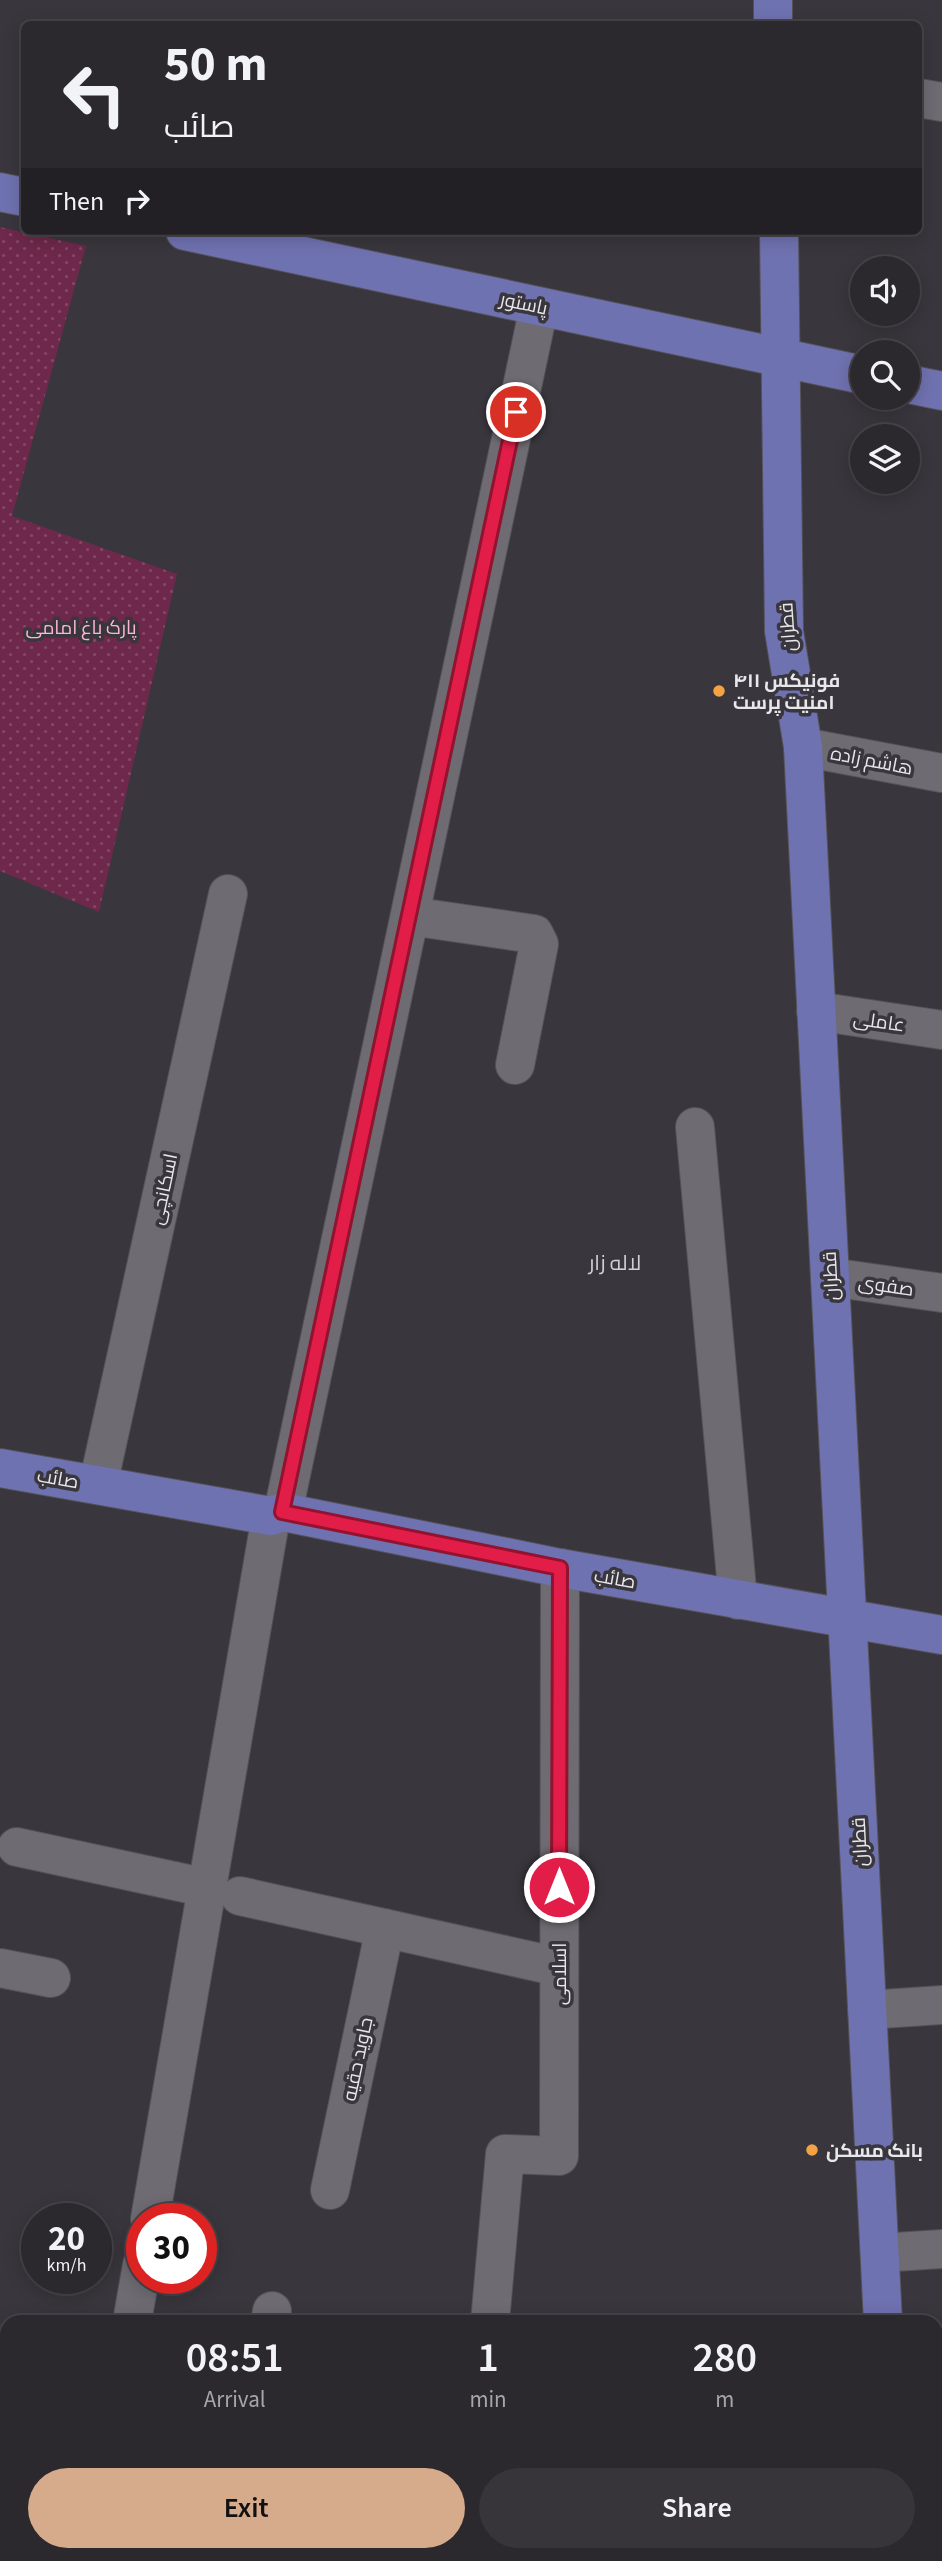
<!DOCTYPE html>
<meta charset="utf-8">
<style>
body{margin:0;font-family:"Source Sans 3",Cairo,sans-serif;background:#37343a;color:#f1f3f6;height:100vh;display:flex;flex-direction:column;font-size:26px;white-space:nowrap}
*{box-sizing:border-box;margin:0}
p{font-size:23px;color:#a6a6aa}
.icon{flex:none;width:38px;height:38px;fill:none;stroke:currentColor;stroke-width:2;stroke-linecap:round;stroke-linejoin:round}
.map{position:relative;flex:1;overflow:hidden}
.sheet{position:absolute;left:0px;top:2315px;width:943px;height:247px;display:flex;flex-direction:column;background:#2b282e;border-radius:21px 21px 0 0;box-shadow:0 4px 18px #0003,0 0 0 2px #47444a}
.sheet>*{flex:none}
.banner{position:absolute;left:21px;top:21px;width:901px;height:214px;border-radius:10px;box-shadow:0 4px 18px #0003,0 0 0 2px #47444a;background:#2b282e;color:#f1f3f6;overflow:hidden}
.fabs{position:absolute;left:850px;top:256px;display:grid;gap:14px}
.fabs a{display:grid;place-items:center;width:70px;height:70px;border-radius:50%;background:#2b282e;box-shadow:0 4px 18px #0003,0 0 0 2px #47444a;font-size:35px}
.speed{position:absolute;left:21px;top:2203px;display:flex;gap:14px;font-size:35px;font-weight:700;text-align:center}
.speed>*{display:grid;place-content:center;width:91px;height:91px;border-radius:50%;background:#2b282e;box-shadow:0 4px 18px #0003,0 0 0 2px #47444a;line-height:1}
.speed small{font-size:18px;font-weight:400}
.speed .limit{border:10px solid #d22;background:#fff;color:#111}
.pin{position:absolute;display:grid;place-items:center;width:60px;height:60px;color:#fff;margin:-30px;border:4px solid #fff;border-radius:50%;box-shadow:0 2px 7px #0007}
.me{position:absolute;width:77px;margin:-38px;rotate:0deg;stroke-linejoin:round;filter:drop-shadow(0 0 5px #0008)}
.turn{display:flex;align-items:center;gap:24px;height:147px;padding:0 28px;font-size:32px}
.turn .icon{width:91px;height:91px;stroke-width:2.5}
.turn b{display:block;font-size:49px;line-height:60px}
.then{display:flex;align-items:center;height:66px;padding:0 28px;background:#0003;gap:14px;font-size:26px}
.eta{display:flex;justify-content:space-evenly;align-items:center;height:119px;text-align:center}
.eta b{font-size:42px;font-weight:600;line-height:49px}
.cta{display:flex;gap:14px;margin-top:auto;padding:14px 28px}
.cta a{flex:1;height:80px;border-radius:42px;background:#d6ab8b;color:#111;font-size:28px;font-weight:600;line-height:80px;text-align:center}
.cta a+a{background:#37343a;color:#f1f3f6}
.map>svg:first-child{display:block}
.green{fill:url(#green-dots)}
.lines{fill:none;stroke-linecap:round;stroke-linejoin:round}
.minor-casing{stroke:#545258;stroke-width:40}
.major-casing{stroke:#545258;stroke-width:40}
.minor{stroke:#6e6b73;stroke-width:38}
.major{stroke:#6f72b0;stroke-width:38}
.route-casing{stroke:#92132f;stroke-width:18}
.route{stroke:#e11d48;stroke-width:12}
.poi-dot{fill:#f4a344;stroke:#39363d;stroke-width:2.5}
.labels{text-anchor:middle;stroke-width:7;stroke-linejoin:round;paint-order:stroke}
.street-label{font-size:19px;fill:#e8e7eb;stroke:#39363d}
.park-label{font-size:19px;fill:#fdb6d4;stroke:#39363d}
.poi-label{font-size:19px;font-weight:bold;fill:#e8e7eb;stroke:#39363d;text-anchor:start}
.neighbourhood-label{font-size:21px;fill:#d1ced7;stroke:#39363d}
</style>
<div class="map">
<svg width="942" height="2561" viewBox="0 0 942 2561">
<defs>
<pattern id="green-dots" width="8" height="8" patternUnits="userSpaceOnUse" patternTransform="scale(1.75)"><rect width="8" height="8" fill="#6e284b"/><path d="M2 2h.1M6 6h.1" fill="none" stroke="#834765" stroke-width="1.8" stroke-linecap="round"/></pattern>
</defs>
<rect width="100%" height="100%" fill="#39363d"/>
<path class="green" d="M0,227L86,246L12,516L177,574L99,912L0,871Z"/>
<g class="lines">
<g class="minor-casing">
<path id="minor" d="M919,98L942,102
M803,747L942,773
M410,916L534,934L539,944L515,1065
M816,1011L942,1030
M695,1127L738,1600
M830,1277L942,1293
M98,1485L228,894
M283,1512L539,307
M17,1847L207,1888
M240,1896L559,1967
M0,1968L51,1978
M867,2010L942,2005
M330,2190L385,1928
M150,2219L271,1516
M880,2253L942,2249
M132,2322L142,2265
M270,2322L272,2311
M490,2322L505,2154L559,2156L560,1568
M0,2489H7
M936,2505H942
M31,2561V2555
M470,2561V2555"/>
</g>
<g class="major-casing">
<path id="major" d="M773,0V24
M0,192L24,197
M185,231L863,375
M779,231L784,631L803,747L883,2322
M908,384L942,391
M0,1468L271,1516L283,1512L560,1568L942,1635
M896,2555V2561"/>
</g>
<use href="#minor" class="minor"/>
<use href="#major" class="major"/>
</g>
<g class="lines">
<g class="route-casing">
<path id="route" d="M516,412L282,1512L560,1568L559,1887"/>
</g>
<use href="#route" class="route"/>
</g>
<g class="poi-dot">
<circle cx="719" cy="691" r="7"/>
<circle cx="812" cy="2150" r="7"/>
</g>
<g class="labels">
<g class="street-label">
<text transform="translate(524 303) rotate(12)" y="7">پاستور</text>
<text transform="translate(787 627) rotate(-94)" y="7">قطران</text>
<text transform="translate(872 760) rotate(11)" y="7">هاشم زاده</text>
<text transform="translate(879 1021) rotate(8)" y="7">عاملی</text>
<text transform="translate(163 1189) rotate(-78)" y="7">اسکانچی</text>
<text transform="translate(830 1276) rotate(-93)" y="7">قطران</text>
<text transform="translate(886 1285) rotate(8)" y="7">صفوی</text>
<text transform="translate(58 1478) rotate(10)" y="7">صائب</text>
<text transform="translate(615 1578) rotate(10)" y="7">صائب</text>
<text transform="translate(859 1842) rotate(-93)" y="7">قطران</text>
<text transform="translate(559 1974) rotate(-90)" y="7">اسلامی</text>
<text transform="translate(357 2059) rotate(-78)" y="7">جاوید حقیه</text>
</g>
<g class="park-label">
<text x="81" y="634">پارک باغ امامی</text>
</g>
<g class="poi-label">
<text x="733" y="687">فونیکس ۴۱۱<tspan x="733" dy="22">امنیت پرست</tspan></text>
<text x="826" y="2157">بانک مسکن</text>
</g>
<g class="neighbourhood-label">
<text x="615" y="1270">لاله زار</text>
</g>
</g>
</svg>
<div class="fabs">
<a><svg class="icon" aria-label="sound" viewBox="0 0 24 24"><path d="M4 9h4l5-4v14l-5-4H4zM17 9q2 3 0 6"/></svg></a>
<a><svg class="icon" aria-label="search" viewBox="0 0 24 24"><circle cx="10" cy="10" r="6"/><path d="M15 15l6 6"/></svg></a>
<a><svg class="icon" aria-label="layers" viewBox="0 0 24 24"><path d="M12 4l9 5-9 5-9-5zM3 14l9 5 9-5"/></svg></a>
</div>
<div class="speed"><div>20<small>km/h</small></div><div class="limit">30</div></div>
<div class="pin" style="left:516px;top:412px;background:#d93025"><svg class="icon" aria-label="arrive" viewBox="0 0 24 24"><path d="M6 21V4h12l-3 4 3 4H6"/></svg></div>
<svg class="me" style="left:559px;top:1887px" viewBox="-20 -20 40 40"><circle r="17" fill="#e11d48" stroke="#fff" stroke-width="3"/><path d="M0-11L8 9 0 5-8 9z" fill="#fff"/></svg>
<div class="banner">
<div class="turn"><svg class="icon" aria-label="left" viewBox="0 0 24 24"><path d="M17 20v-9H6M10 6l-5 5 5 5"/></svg><div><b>50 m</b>صائب</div></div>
<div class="then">Then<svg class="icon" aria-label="right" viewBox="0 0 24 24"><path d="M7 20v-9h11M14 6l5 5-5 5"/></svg></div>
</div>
<section class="sheet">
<div class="eta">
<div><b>08:51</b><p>Arrival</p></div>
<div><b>1</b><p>min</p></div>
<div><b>280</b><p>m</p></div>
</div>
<div class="cta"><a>Exit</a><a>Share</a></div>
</section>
</div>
